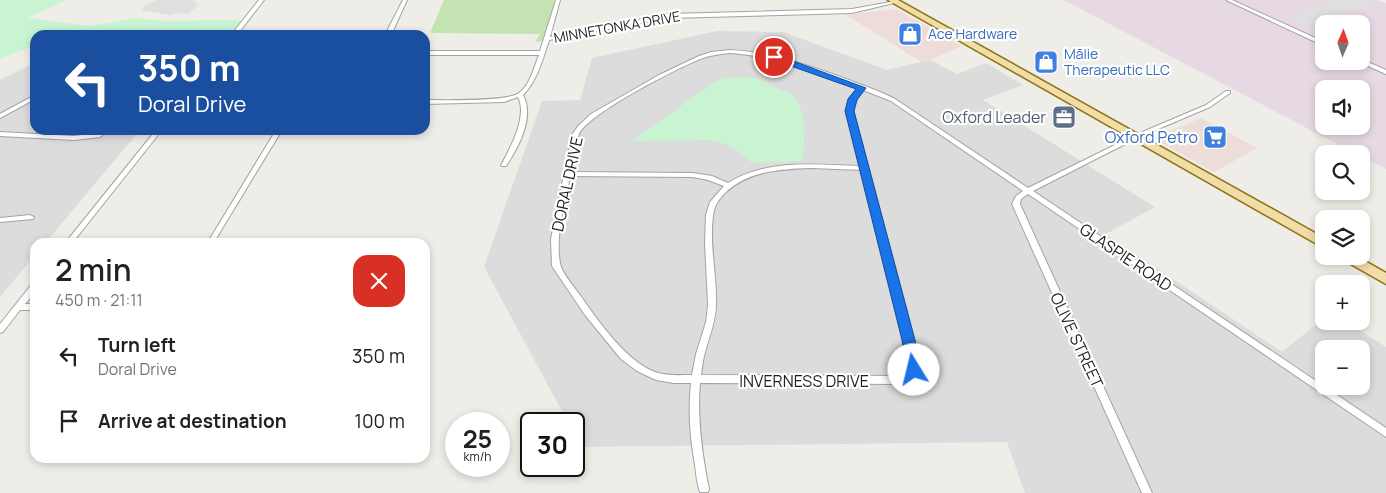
<!DOCTYPE html>
<meta charset="utf-8">
<style>
body{margin:0;font-family:Manrope,sans-serif;background:#f6f6f6;color:#202124;height:100vh;display:flex;flex-direction:column;font-size:19px;white-space:nowrap}
*{box-sizing:border-box;margin:0}
p{font-size:16px;color:#757577}
.icon{flex:none;width:28px;height:28px;fill:none;stroke:currentColor;stroke-width:2;stroke-linecap:round;stroke-linejoin:round}
.map{position:relative;flex:1;overflow:hidden}
.side{position:absolute;left:30px;top:238px;width:400px;height:225px;display:flex;flex-direction:column;background:#fff;border-radius:15px;box-shadow:0 2px 8px #0003}
.side>*{flex:none}
.banner{position:absolute;left:30px;top:30px;width:400px;height:105px;border-radius:15px;box-shadow:0 2px 8px #0003;background:#1a4fa0;color:#fff;overflow:hidden}
.needle{width:32px;rotate:2deg}
.buttons{position:absolute;left:1315px;top:15px;display:grid;gap:10px}
.buttons a{display:grid;place-items:center;width:55px;height:55px;border-radius:10px;background:#fff;box-shadow:0 2px 8px #0003;font-size:25px}
.speed{position:absolute;left:445px;top:412px;display:flex;gap:10px;font-size:25px;font-weight:700;text-align:center}
.speed>*{display:grid;place-content:center;width:65px;height:65px;border-radius:50%;background:#fff;box-shadow:0 2px 8px #0003;line-height:1}
.speed small{font-size:12px;font-weight:400}
.speed .limit{border:2px solid #111;border-radius:8px;background:#fff;color:#111}
.pin{position:absolute;display:grid;place-items:center;width:42px;height:42px;color:#fff;margin:-21px;border:2px solid #fff;border-radius:50%;box-shadow:0 1px 5px #0007}
.me{position:absolute;width:55px;margin:-28px;rotate:351deg;stroke-linejoin:round;filter:drop-shadow(0 0 4px #0008)}
.turn{display:flex;align-items:center;gap:18px;height:105px;padding:0 25px;font-size:22px}
.turn .icon{width:65px;height:65px;stroke-width:2.5}
.turn b{display:block;font-size:35px;line-height:42px}
.round{display:grid;place-items:center;flex:none;width:52px;height:52px;border-radius:15px;background:#f6f6f6}
.headline{display:flex;align-items:center;justify-content:space-between;height:85px;padding:0 25px}
h1{font-size:30px;font-weight:600;line-height:38px}
ul{padding:0;list-style:none}
li{display:flex;align-items:center;gap:15px;height:65px;padding:0 25px}
li div{flex:1}
li b{display:block;font-size:19px}
li em{font-style:normal}
.map>svg:first-child{display:block}
.residential{fill:#dddcdc;fill-rule:evenodd}
.commercial{fill:#eedcd8}
.industrial{fill:#e7d9e3;fill-rule:evenodd}
.grass{fill:#c3e4b2}
.park{fill:#c8f4d2}
.parking{fill:#dfdfdf}
.lines{fill:none;stroke-linecap:round;stroke-linejoin:round}
.minor-casing{stroke:#a3a3a3;stroke-width:2}
.primary-casing{stroke:#8b7410;stroke-width:3}
.minor{fill:#fff;fill-rule:evenodd}
.primary{fill:#f2dda8;fill-rule:evenodd}
.route{fill:#1a73e8;stroke:#114b97}
.labels{text-anchor:middle;stroke-width:4.5;stroke-linejoin:round;paint-order:stroke}
.far-street-label{font-size:14px;fill:#1f1f1f;stroke:#fff}
.far-shop-label{font-size:14px;fill:#366cbe;stroke:#fff;text-anchor:start}
.service-label{font-size:16px;fill:#4e5e75;stroke:#fff;text-anchor:end}
.shop-label{font-size:16px;fill:#366cbe;stroke:#fff;text-anchor:end}
.street-label{font-size:16px;fill:#1f1f1f;stroke:#fff}
</style>
<div class="map">
<svg width="1386" height="493" viewBox="0 0 1386 493">
<rect width="100%" height="100%" fill="#efede7"/>
<path class="residential" d="M717,31L783,32L887,70L930,60L957,74L986,63L1023,85L983,100L1155,207L1106,234L1282,352L1324,318V321H1345L1386,347V493H1025L1007,442L582,447L574,433V424H569L484,267L542,101L580,100L592,58ZM1324,349H1361V386H1324Z
M35,63V130H140L46,242H35V255L0,297V80Z"/>
<path class="commercial" d="M896,9L962,46L923,63L846,15Z
M1201,118L1257,148L1214,172L1153,138Z"/>
<path class="industrial" d="M1064,0H1377L1386,3V169L1361,156V154H1356ZM1324,24H1361V61H1324ZM1324,89H1361V126H1324Z"/>
<path class="grass" d="M444,0H552L555,1L542,41L535,42L540,34L430,33Z"/>
<path class="park" d="M0,0H66L28,18L90,26L135,18L164,21L244,20L232,35H35V46L0,58Z
M751,77C760,79 764,82 772,86C780,90 790,91 796,99C806,112 805,145 802,161L752,163L733,147L711,140L632,141L712,84L724,78Z"/>
<path class="parking" d="M156,0H185L197,1L195,3L199,4L188,14L175,13L171,15L141,10L144,8L142,7Z
M1337,0H1378L1306,24L1288,16Z"/>
<g class="lines">
<g class="minor-casing">
<path id="minor" d="M259,0H264L237,35H231Z
M403,0H407L391,35H385Z
M556,0H560L550,37L668,14L852,9L896,1L898,2L852,13L668,18L549,40C543,59 537,81 523,95C535,117 518,148 506,166H502L501,165C510,149 528,116 518,97L504,102L425,104V100C443,100 507,102 519,93C530,85 534,67 539,55H425V51H540Z
M1226,0H1232L1324,42V46Z
M730,50C772,52 810,66 849,80C864,86 880,91 895,99L1028,188L1133,136L1206,105L1226,91H1230V93L1210,107L1137,138L1033,191L1386,428V437L1028,194L1021,199L1020,204L1152,493H1142L1012,204L1016,196L1023,191L891,101L863,90L855,99L853,111L913,340L918,370L907,383L904,384L700,383C697,418 702,454 709,489L708,492H700C697,484 696,474 695,465C690,438 688,410 691,383H674L656,380L637,371L621,359L585,315L552,266L551,239L572,135L578,126L591,114L659,75L699,56L711,52ZM730,53C775,56 816,72 858,88L849,99L847,111L861,166C816,165 768,158 728,183L712,176L693,173L571,172C573,162 575,142 579,134C589,113 679,67 703,58C712,55 721,54 730,53ZM811,168L862,170L905,340L909,369L902,376L701,375C702,367 703,358 706,349C710,334 716,320 716,304C717,275 709,246 713,216C714,206 718,200 725,193C748,171 780,169 811,168ZM570,176L693,177L708,180L724,186L710,202L706,215L705,243L708,305L706,322L696,354L692,375C681,375 669,376 658,373C628,364 598,321 580,295C575,288 561,272 560,263C555,235 565,204 570,176Z
M1361,59L1386,70V74L1359,62L1358,61H1361Z
M35,95V99L0,118V114Z
M156,130H162L73,242H66Z
M276,130H282L214,242H208Z
M0,132L74,136L100,133L103,135L100,137L74,140L0,136Z
M30,215L34,217L33,219L0,222V218Z
M35,283V292L25,304H35V310H20L3,332L0,333V324L32,284Z"/>
</g>
<g class="primary-casing">
<path id="primary" d="M888,0H898L1324,238V248Z
M1340,256H1356L1386,273V284L1342,259Z"/>
</g>
<use href="#minor" class="minor"/>
<use href="#primary" class="primary"/>
</g>
<path class="route" d="M771,55H777L866,88L857,100L854,111L915,340L921,370L919,374L914,375L907,370L902,340L845,111L848,99L856,89L771,59Z"/>
<defs>
<g id="shop-square" transform="scale(1.25)"><rect x="-9" y="-9" width="18" height="18" rx="4" fill="#3f7fe0" stroke="#fff"/><path d="M-5-2.5h2.3a2.7 3.5 0 0 1 5.4 0H5L5.5 6h-11ZM-1.5-2.5h3a1.5 2.3 0 0 0-3 0Z" fill="#fff"/></g>
<g id="office-square" transform="scale(1.25)"><rect x="-9" y="-9" width="18" height="18" rx="4" fill="#5c6f8a" stroke="#fff"/><path d="M-6-3h4V-5.5h4V-3h4V5H-6ZM-1-4.5V-3h2v-1.5ZM-6 0V1H6V0Z" fill="#fff"/></g>
<g id="supermarket-square" transform="scale(1.25)"><rect x="-9" y="-9" width="18" height="18" rx="4" fill="#3f7fe0" stroke="#fff"/><path d="M-6-5.5h2.5l.6 2H6L4.5 2H-2.5L-4.4-4H-6ZM-1.5 3.2a1.3 1.3 0 1 0 .1 0ZM3 3.2a1.3 1.3 0 1 0 .1 0Z" fill="#fff"/></g>
</defs>
<g fill-rule="evenodd">
<use href="#shop-square" x="910" y="34"/>
<use href="#shop-square" x="1046" y="62"/>
<use href="#office-square" x="1064" y="117"/>
<use href="#supermarket-square" x="1215" y="137"/>
</g>
<g class="labels">
<g class="far-street-label">
<text transform="translate(617 27) rotate(-10)" y="5">MINNETONKA DRIVE</text>
</g>
<g class="far-shop-label">
<text x="928" y="39">Ace Hardware</text>
<text x="1064" y="59">Mālie<tspan x="1064" dy="16">Therapeutic LLC</tspan></text>
</g>
<g class="service-label">
<text x="1046" y="123">Oxford Leader</text>
</g>
<g class="shop-label">
<text x="1198" y="143">Oxford Petro</text>
</g>
<g class="street-label">
<text transform="translate(567 184) rotate(-78)" y="6">DORAL DRIVE</text>
<text transform="translate(1126 257) rotate(34)" y="6">GLASPIE ROAD</text>
<text transform="translate(1077 340) rotate(65)" y="6">OLIVE STREET</text>
<text x="804" y="387">INVERNESS DRIVE</text>
</g>
</g>
</svg>
<div class="buttons">
<a><svg class="needle" viewBox="-14 -14 28 28"><path d="M0-13l5 13h-10z" fill="#e53935"/><path d="M0 13l5-13h-10z" fill="#757577"/></svg></a>
<a><svg class="icon" aria-label="sound" viewBox="0 0 24 24"><path d="M4 9h4l5-4v14l-5-4H4zM17 9q2 3 0 6"/></svg></a>
<a><svg class="icon" aria-label="search" viewBox="0 0 24 24"><circle cx="10" cy="10" r="6"/><path d="M15 15l6 6"/></svg></a>
<a><svg class="icon" aria-label="layers" viewBox="0 0 24 24"><path d="M12 4l9 5-9 5-9-5zM3 14l9 5 9-5"/></svg></a>
<a>+</a>
<a>−</a>
</div>
<div class="speed"><div>25<small>km/h</small></div><div class="limit">30</div></div>
<div class="pin" style="left:774px;top:57px;background:#d93025"><svg class="icon" aria-label="arrive" viewBox="0 0 24 24"><path d="M6 21V4h12l-3 4 3 4H6"/></svg></div>
<svg class="me" style="left:914px;top:370px" viewBox="-20 -20 40 40"><circle r="19" fill="#fff"/><path d="M0-13L10 11 0 6-10 11z" fill="#1a73e8"/></svg>
<div class="banner">
<div class="turn"><svg class="icon" aria-label="left" viewBox="0 0 24 24"><path d="M17 20v-9H6M10 6l-5 5 5 5"/></svg><div><b>350 m</b>Doral Drive</div></div>
</div>
<section class="side">
<div class="headline"><div><h1>2 min</h1><p>450 m · 21:11</p></div><a class="round" style="background:#d93025;color:#fff"><svg class="icon" aria-label="close" viewBox="0 0 24 24"><path d="M6 6l12 12M18 6L6 18"/></svg></a></div>
<ul>
<li><svg class="icon" aria-label="left" viewBox="0 0 24 24"><path d="M17 20v-9H6M10 6l-5 5 5 5"/></svg><div><b>Turn left</b><p>Doral Drive</p></div><em>350 m</em></li>
<li><svg class="icon" aria-label="arrive" viewBox="0 0 24 24"><path d="M6 21V4h12l-3 4 3 4H6"/></svg><div><b>Arrive at destination</b></div><em>100 m</em></li>
</ul>
</section>
</div>
